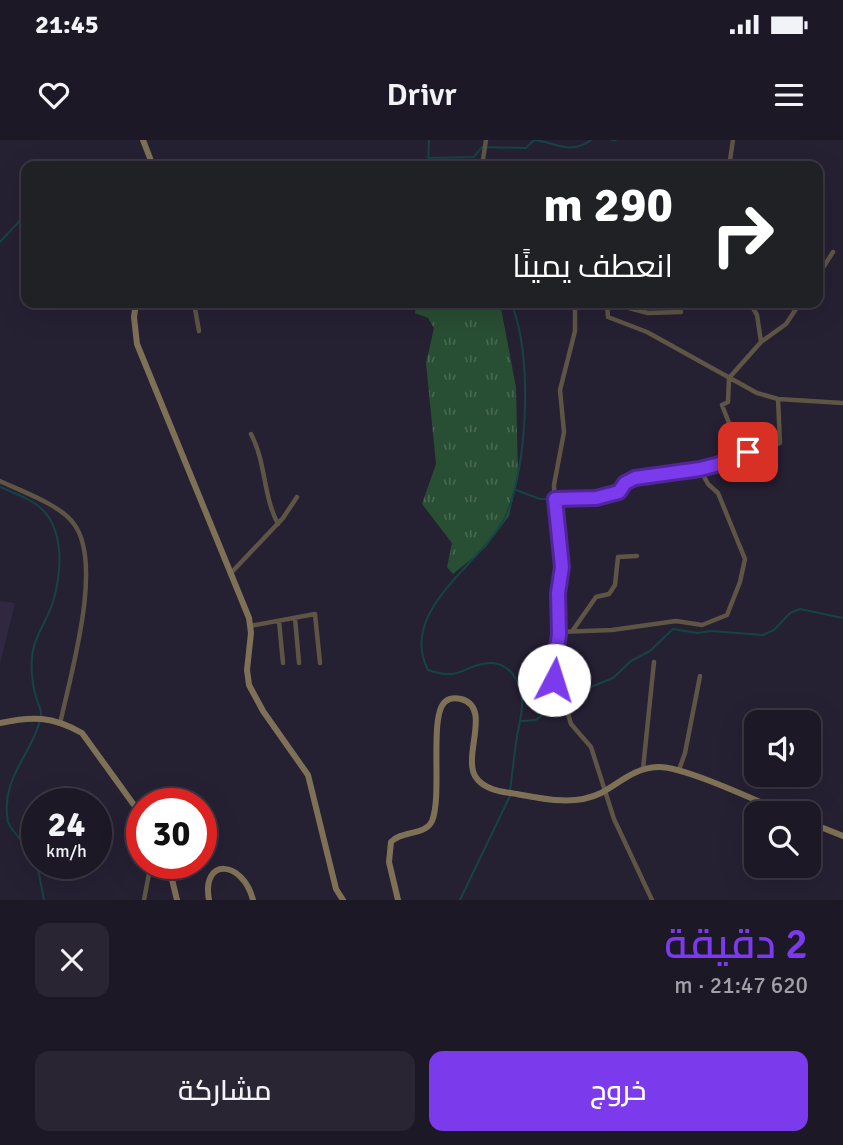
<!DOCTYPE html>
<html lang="ar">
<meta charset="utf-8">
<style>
body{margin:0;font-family:Signika,Cairo,sans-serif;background:#292532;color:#f1f3f6;direction:rtl;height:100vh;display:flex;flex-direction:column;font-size:26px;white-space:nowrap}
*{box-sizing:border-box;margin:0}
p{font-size:23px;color:#a0a0a7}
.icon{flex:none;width:38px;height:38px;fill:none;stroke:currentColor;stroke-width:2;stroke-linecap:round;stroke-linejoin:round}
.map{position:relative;height:760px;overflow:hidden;direction:ltr}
.sheet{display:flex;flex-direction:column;background:#1c1826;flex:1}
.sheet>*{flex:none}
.top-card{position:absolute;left:21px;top:21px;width:802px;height:147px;border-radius:14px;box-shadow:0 7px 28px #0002,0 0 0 2px #3a3743;direction:rtl;background:#202124;color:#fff;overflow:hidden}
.fabs{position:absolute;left:744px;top:570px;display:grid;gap:14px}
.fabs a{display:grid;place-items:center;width:77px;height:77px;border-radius:14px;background:#1c1826;box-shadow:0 7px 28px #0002,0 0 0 2px #3a3743;font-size:35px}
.speed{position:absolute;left:21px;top:648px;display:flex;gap:14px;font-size:35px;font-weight:700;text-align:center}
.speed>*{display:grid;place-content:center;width:91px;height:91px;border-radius:50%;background:#1c1826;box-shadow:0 7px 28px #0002,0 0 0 2px #3a3743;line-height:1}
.speed small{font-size:18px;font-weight:400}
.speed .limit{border:10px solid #d22;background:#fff;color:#111}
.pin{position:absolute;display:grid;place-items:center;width:60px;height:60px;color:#fff;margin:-30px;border-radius:14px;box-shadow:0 4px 10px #0006}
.me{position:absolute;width:77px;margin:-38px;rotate:5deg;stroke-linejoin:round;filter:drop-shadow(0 0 5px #0008)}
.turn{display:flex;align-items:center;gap:24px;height:147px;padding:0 35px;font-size:32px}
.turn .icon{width:91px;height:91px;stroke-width:2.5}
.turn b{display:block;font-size:49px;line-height:60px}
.round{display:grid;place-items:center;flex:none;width:74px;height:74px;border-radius:14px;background:#292532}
.summary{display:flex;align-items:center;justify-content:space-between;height:119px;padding:0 35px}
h1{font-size:42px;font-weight:600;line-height:52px;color:#7c3aed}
.cta{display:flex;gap:14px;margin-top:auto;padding:14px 35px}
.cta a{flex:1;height:80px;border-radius:14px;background:#7c3aed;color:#fff;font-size:28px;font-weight:600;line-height:80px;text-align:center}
.cta a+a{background:#292532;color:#f1f3f6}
.status{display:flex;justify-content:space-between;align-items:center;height:49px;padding:0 35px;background:#1c1826;direction:ltr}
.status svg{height:19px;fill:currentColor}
header{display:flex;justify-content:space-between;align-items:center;height:91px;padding:0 35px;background:#1c1826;font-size:32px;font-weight:600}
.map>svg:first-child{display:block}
.built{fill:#2f2840}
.grass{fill:url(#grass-tufts)}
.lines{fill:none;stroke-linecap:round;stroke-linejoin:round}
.stream{stroke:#154446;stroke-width:2}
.street{stroke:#5e5545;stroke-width:4.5}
.secondary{stroke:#7f7156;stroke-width:6}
.route-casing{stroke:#51269a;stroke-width:18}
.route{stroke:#7c3aed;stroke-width:12}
</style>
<div class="status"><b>21:45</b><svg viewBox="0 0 49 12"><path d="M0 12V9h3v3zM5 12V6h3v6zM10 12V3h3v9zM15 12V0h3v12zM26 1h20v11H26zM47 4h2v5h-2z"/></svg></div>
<header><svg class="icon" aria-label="menu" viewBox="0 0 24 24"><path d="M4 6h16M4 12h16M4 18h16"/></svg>Drivr<svg class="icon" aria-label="heart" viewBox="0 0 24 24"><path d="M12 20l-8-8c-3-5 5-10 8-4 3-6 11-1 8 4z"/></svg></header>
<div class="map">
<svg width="843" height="760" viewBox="0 0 843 760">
<defs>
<pattern id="grass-tufts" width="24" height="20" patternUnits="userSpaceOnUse" patternTransform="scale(1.75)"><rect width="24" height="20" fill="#284e33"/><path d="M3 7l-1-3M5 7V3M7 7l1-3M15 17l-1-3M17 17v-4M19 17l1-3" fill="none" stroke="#476750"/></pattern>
</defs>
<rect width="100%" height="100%" fill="#262033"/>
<path class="built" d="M0,461L15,463L0,524Z"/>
<path class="grass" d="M417,163H500L516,247L518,335L509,376L485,408L453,434L447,427L452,403L422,364L436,324L426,223L434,188L428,178L415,173Z"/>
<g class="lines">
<path class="stream" d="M612,0H616
M428,18L474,17L482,7L526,8L534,0C556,2 569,16 591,0
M428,26L429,0
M0,102L26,74
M0,347C11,352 24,356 34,363C66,383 62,431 53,462C47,481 33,498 32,518C31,531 33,548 37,560C39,567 42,569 41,576
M516,350L540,359H550
M566,557L613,538L631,521L650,511L673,489L697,493L711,491L763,495L774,490L790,473L800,469L843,478
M522,581L536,580L560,559
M510,651C512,634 514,618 516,602C518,588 523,574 522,559C522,542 508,522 490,523C463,524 463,542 428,530C397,470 483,423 505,377C528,330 533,211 511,163
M37,722C31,706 14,697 8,682C0,639 30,617 40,581
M37,724L44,760
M460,760L510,656"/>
<path class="street" d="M482,26L486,0
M726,26L730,20L733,0
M817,137L833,112
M194,163L199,191
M575,163V191L560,250L564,292L554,345L555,375L562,427L558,453L559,495L553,535L564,560L571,584L591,607L614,679L652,760
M607,163L608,177L647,192L757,253L778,259L843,263
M610,163L648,173L681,172
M750,163L757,175L761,202
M251,294C266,322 263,356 278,384
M728,319L780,303L778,259
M0,341C21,351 61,365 74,384C104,424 70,536 60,584
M555,359L595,358L619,352L625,343L635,338C656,334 714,330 728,319L729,283L722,265L728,262L729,238L761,202L786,184L800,163
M231,433L283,378L297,357
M295,478L299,523
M279,481L283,523
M250,486L315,474L320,523
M573,490L596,457L609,454L615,445L618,417L637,416
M559,492L612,490L676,481L702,485L727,475L740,442L745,419L718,353L708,344L700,329
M643,629L654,522
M679,630L685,613L700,536
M144,760L151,723"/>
<path class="secondary" d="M143,0L153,26
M136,163L134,177L137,204L249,478L251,493L247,530L249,545L263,571L308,635L336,749L343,760
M0,583C32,576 52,576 82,593L142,676
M808,682L843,696
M168,723L177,760
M209,760C201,717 243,720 253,760
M398,760L389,722L391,702C402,690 425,696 432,681C443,655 428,573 446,561C450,558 456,558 461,559C492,567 463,614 475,636C483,650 503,652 517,654C544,659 575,666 601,653C621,642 634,628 658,627C684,626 761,663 788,674"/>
</g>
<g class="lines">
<g class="route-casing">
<path id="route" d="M554,540L553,530L559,495L558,453L562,427L555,359L596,358L619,352L625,343L635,338L700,329L723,323L748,312"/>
</g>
<use href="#route" class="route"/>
</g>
</svg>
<div class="fabs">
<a><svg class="icon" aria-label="sound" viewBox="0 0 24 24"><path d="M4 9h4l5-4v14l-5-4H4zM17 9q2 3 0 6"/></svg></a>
<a><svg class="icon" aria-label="search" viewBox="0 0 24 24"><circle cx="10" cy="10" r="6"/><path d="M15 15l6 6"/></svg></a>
</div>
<div class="speed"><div>24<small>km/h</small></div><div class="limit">30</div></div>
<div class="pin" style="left:748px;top:312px;background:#d93025"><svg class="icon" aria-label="arrive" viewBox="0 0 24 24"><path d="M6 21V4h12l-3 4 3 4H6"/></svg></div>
<svg class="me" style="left:554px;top:540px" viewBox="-20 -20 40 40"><circle r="19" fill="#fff"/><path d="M0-13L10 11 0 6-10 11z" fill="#7c3aed"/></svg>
<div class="top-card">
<div class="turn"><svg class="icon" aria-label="right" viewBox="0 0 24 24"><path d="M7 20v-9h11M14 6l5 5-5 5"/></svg><div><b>290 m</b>انعطف يمينًا</div></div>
</div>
</div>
<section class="sheet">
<div class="summary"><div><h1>2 دقيقة</h1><p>620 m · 21:47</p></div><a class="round"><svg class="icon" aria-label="close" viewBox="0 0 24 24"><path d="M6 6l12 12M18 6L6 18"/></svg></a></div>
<div class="cta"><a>خروج</a><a>مشاركة</a></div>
</section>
